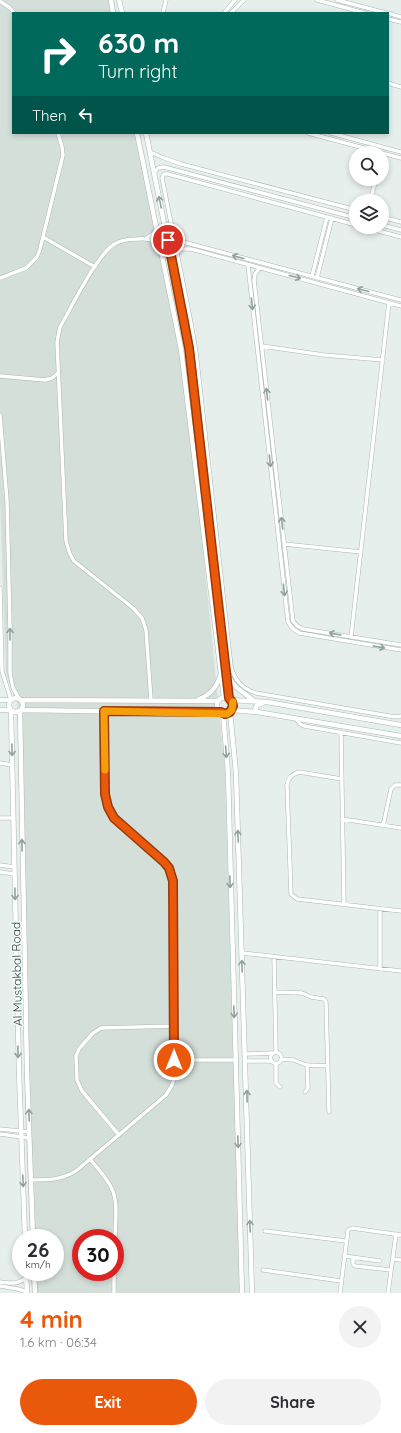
<!DOCTYPE html>
<meta charset="utf-8">
<style>
body{margin:0;font-family:Quicksand,sans-serif;background:#f2f2f3;color:#2b2b33;height:100vh;display:flex;flex-direction:column;font-size:15px;white-space:nowrap}
*{box-sizing:border-box;margin:0}
p{font-size:13px;color:#7c7c81}
.icon{flex:none;width:22px;height:22px;fill:none;stroke:currentColor;stroke-width:2;stroke-linecap:round;stroke-linejoin:round}
.map{position:relative;height:1293px;overflow:hidden}
.sheet{display:flex;flex-direction:column;background:#fff;flex:1}
.sheet>*{flex:none}
.hud{position:absolute;left:12px;top:12px;width:377px;height:122px;border-radius:0px;box-shadow:0 2px 6px #0003;background:#00695c;color:#fff;overflow:hidden}
.fabs{position:absolute;left:349px;top:146px;display:grid;gap:8px}
.fabs a{display:grid;place-items:center;width:40px;height:40px;border-radius:50%;background:#fff;box-shadow:0 2px 6px #0003;font-size:20px}
.speed{position:absolute;left:12px;top:1229px;display:flex;gap:8px;font-size:20px;font-weight:700;text-align:center}
.speed>*{display:grid;place-content:center;width:52px;height:52px;border-radius:50%;background:#fff;box-shadow:0 2px 6px #0003;line-height:1}
.speed small{font-size:10px;font-weight:400}
.speed .limit{border:6px solid #d22;background:#fff;color:#111}
.pin{position:absolute;display:grid;place-items:center;width:34px;height:34px;color:#fff;margin:-17px;border:2px solid #fff;border-radius:50%;box-shadow:0 1px 4px #0007}
.me{position:absolute;width:44px;margin:-22px;rotate:0deg;stroke-linejoin:round;filter:drop-shadow(0 0 3px #0008)}
.turn{display:flex;align-items:center;gap:14px;height:84px;padding:0 20px;font-size:18px}
.turn .icon{width:52px;height:52px;stroke-width:2.5}
.turn b{display:block;font-size:28px;line-height:34px}
.then{display:flex;align-items:center;height:38px;padding:0 20px;background:#0003;gap:8px;font-size:15px}
.round{display:grid;place-items:center;flex:none;width:42px;height:42px;border-radius:21px;background:#f2f2f3}
.overview{display:flex;align-items:center;justify-content:space-between;height:68px;padding:0 20px}
h1{font-size:24px;font-weight:700;line-height:30px;color:#ea580c}
.primary-button{display:flex;gap:8px;margin-top:auto;padding:8px 20px}
.primary-button a{flex:1;height:46px;border-radius:24px;background:#ea580c;color:#fff;font-size:16px;font-weight:700;line-height:46px;text-align:center}
.primary-button a+a{background:#f2f2f3;color:#2b2b33}
.map>svg:first-child{display:block}
.built{fill:#d4dfda;fill-rule:evenodd}
.lines{fill:none;stroke-linecap:round;stroke-linejoin:round}
.minor-casing{stroke:#a8b8b2;stroke-width:4.5}
.tertiary-casing{stroke:#a8b8b2;stroke-width:5.5}
.minor{stroke:#fff;stroke-width:3.5}
.tertiary{stroke:#fff;stroke-width:4.5}
.oneway{stroke:#92a09c}
.route-casing{stroke:#983908;stroke-width:10}
.route{stroke:#ea580c;stroke-width:7}
.slow{stroke:#f59e0b;stroke-width:7}
.labels{text-anchor:middle;stroke-width:3;stroke-linejoin:round;paint-order:stroke}
.street-label{font-size:12px;fill:#24423a;stroke:#f7fbf9}
</style>
<div class="map">
<svg width="401" height="1293" viewBox="0 0 401 1293">
<rect width="100%" height="100%" fill="#e6efeb"/>
<path class="built" d="M0,0H114L116,13H13V133H140L183,349L225,771L240,1293H32L31,1272H55V1238H30L26,1134L17,703L6,674L0,499ZM81,1238H115V1272H81Z"/>
<g class="lines">
<g class="minor-casing">
<path id="minor" d="M317,0L365,13
M337,0L386,13
M0,1L10,8L14,13
M163,13L166,0
M224,13L235,0
M231,13L244,0
M388,13L401,17
M388,19L401,22
M388,83L401,87
M308,133L401,158
M331,133L401,152
M150,152L164,158L181,164L356,210
M154,173L158,168L164,167L356,218
M370,201L376,179
M382,217L401,222
M356,225L168,174H164L162,178L191,323L196,352L231,666C234,680 243,689 256,693L395,717L401,716
M382,225L401,230
M364,227L401,237
M43,237L95,267
M147,238L153,234L156,230
M174,241L187,243L401,300
M176,249H191L401,306
M248,265L288,622L292,628L299,633L401,650
M260,268L255,274L254,280L293,621L297,626L303,629L401,645
M312,276L327,217
M0,278L26,268L37,257L40,249L63,155L62,147L58,133
M317,278L332,218
M262,346L324,355L383,360
M0,376L45,380L52,378L58,373
M0,415L7,501L10,628V673L13,688L20,700
M284,544L361,552
M0,588L2,671L11,700
M351,637L389,302
M151,700L146,630L142,618L133,608L74,561L70,554L66,541L57,342L60,327L64,320C74,302 97,256 113,245C120,240 128,239 137,239C146,238 152,239 160,245
M296,719L300,724L304,726L401,743
M341,732L344,904
M0,763L12,765
M342,779L299,772C292,774 288,778 287,785L291,894L297,899L401,911
M0,818H13
M342,819L401,828
M383,826L391,789L395,785H401
M0,865L14,867
M0,872L14,874
M380,908V969
M242,953L401,971
M274,957L276,1052
M275,992L302,993L311,997L324,999L326,1002L329,1112
M270.5 1058a5.5 5.5 0 1 1 11 0a5.5 5.5 0 1 1-11 0Z
M246,1054L273,1053
M281,1059L294,1060L306,1065L328,1066
M174,1060H235
M246,1061H272
M276,1063V1083L280,1087
M305,1092L308,1088L307,1065
M0,1129L29,1132
M0,1134L29,1138
M119,1135L82,1091L77,1080L76,1056L79,1049L93,1033L101,1028L174,1026
M90,1159C97,1168 106,1177 111,1187C119,1202 115,1222 115,1238
M31,1180C48,1180 61,1180 76,1171L166,1095L172,1085L174,1079L173,881L169,868L164,862L115,818L108,807L105,794V711
M265,1231L346,1241
M344,1256L380,1261
M353,1257V1264L355,1266L391,1270
M393,1259L401,1260
M263,1270L341,1281
M0,1282C11,1283 18,1285 27,1277
M0,1286L18,1289L27,1292
M114,1293V1272
M340,1293L348,1230L352,1228L401,1235
M388,1293L396,1234"/>
</g>
<g class="tertiary-casing">
<path id="tertiary" d="M111,0L113,13
M119,0L122,13
M137,133L181,349L224,698
M146,133L189,347L229,698
M227,675L236,687L253,700
M217 705a8 8 0 1 1 16 0a8 8 0 1 1-16 0Z
M9 705a7 7 0 1 1 14 0a7 7 0 1 1-14 0Z
M199,699C210,695 217,687 220,676
M0,700H10
M21,700L219,701
M231,700L267,702L401,725
M0,710H11
M21,710L221,713
M232,710L257,712L401,736
M11,711L19,1071L25,1238
M20,711L27,1072L33,1238
M230,712L236,773L252,1293
M257,712C253,706 258,704 263,703
M223,713L228,773L242,1293
M26,1272L27,1293
M34,1272L35,1293"/>
</g>
<use href="#minor" class="minor"/>
<use href="#tertiary" class="tertiary"/>
</g>
<defs><path id="oneway-shaft" d="M-6 0H5M1.5-3L5.5 0L1.5 3" fill="none" stroke-width="1.6" stroke-linecap="round" stroke-linejoin="round"/></defs>
<g class="oneway">
<use href="#oneway-shaft" transform="translate(160 202) rotate(-102)"/>
<use href="#oneway-shaft" transform="translate(238 257) rotate(-165)"/>
<use href="#oneway-shaft" transform="translate(295 277) rotate(15)"/>
<use href="#oneway-shaft" transform="translate(363 290) rotate(-165)"/>
<use href="#oneway-shaft" transform="translate(252 304) rotate(84)"/>
<use href="#oneway-shaft" transform="translate(267 394) rotate(-96)"/>
<use href="#oneway-shaft" transform="translate(270 461) rotate(83)"/>
<use href="#oneway-shaft" transform="translate(282 523) rotate(-97)"/>
<use href="#oneway-shaft" transform="translate(284 590) rotate(84)"/>
<use href="#oneway-shaft" transform="translate(10 634) rotate(-90)"/>
<use href="#oneway-shaft" transform="translate(335 634) rotate(-170)"/>
<use href="#oneway-shaft" transform="translate(379 647) rotate(10)"/>
<use href="#oneway-shaft" transform="translate(12 750) rotate(89)"/>
<use href="#oneway-shaft" transform="translate(226 752) rotate(86)"/>
<use href="#oneway-shaft" transform="translate(238 836) rotate(-92)"/>
<use href="#oneway-shaft" transform="translate(22 845) rotate(-91)"/>
<use href="#oneway-shaft" transform="translate(230 882) rotate(88)"/>
<use href="#oneway-shaft" transform="translate(15 894) rotate(89)"/>
<use href="#oneway-shaft" transform="translate(242 966) rotate(-92)"/>
<use href="#oneway-shaft" transform="translate(234 1012) rotate(88)"/>
<use href="#oneway-shaft" transform="translate(18 1052) rotate(89)"/>
<use href="#oneway-shaft" transform="translate(247 1096) rotate(-91)"/>
<use href="#oneway-shaft" transform="translate(29 1115) rotate(-92)"/>
<use href="#oneway-shaft" transform="translate(238 1142) rotate(88)"/>
<use href="#oneway-shaft" transform="translate(23 1181) rotate(88)"/>
<use href="#oneway-shaft" transform="translate(250 1226) rotate(-92)"/>
</g>
<g class="lines">
<g class="route-casing">
<path id="route" d="M168,240L189,348L229,698L232,702L233,706L230,712L225,714L221,712L104,711L105,794L108,807L114,818L164,862L169,868L173,881L174,1060"/>
</g>
<use href="#route" class="route"/>
<path class="slow" d="M105,770L104,711L227,714L232,710L233,702"/>
</g>
<g class="labels">
<g class="street-label">
<text transform="translate(17 974) rotate(-91)" y="4">Al Mustakbal Road</text>
</g>
</g>
</svg>
<div class="fabs">
<a><svg class="icon" aria-label="search" viewBox="0 0 24 24"><circle cx="10" cy="10" r="6"/><path d="M15 15l6 6"/></svg></a>
<a><svg class="icon" aria-label="layers" viewBox="0 0 24 24"><path d="M12 4l9 5-9 5-9-5zM3 14l9 5 9-5"/></svg></a>
</div>
<div class="speed"><div>26<small>km/h</small></div><div class="limit">30</div></div>
<div class="pin" style="left:168px;top:240px;background:#d93025"><svg class="icon" aria-label="arrive" viewBox="0 0 24 24"><path d="M6 21V4h12l-3 4 3 4H6"/></svg></div>
<svg class="me" style="left:174px;top:1060px" viewBox="-20 -20 40 40"><circle r="17" fill="#ea580c" stroke="#fff" stroke-width="3"/><path d="M0-11L8 9 0 5-8 9z" fill="#fff"/></svg>
<div class="hud">
<div class="turn"><svg class="icon" aria-label="right" viewBox="0 0 24 24"><path d="M7 20v-9h11M14 6l5 5-5 5"/></svg><div><b>630 m</b>Turn right</div></div>
<div class="then">Then<svg class="icon" aria-label="left" viewBox="0 0 24 24"><path d="M17 20v-9H6M10 6l-5 5 5 5"/></svg></div>
</div>
</div>
<section class="sheet">
<div class="overview"><div><h1>4 min</h1><p>1.6 km · 06:34</p></div><a class="round"><svg class="icon" aria-label="close" viewBox="0 0 24 24"><path d="M6 6l12 12M18 6L6 18"/></svg></a></div>
<div class="primary-button"><a>Exit</a><a>Share</a></div>
</section>
